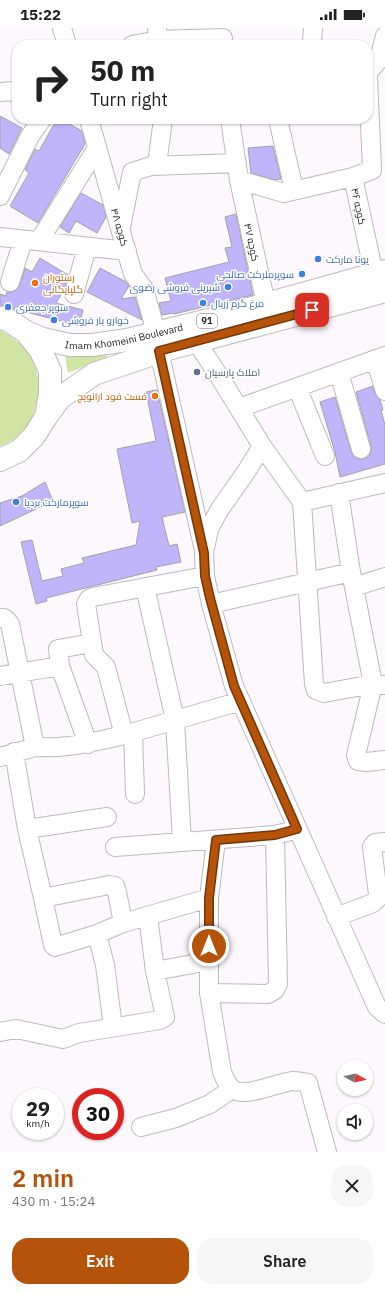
<!DOCTYPE html>
<meta charset="utf-8">
<style>
body{margin:0;font-family:"IBM Plex Sans",Cairo,sans-serif;background:#f6f6f6;color:#222;height:100vh;display:flex;flex-direction:column;font-size:15px;white-space:nowrap}
*{box-sizing:border-box;margin:0}
p{font-size:13px;color:#767676}
.icon{flex:none;width:22px;height:22px;fill:none;stroke:currentColor;stroke-width:2;stroke-linecap:round;stroke-linejoin:round}
.map{position:relative;height:1124px;overflow:hidden}
.details{display:flex;flex-direction:column;background:#fff;flex:1}
.details>*{flex:none}
.guide{position:absolute;left:12px;top:12px;width:361px;height:84px;border-radius:16px;box-shadow:0 1px 3px #0004;background:#fff;color:#222;overflow:hidden}
.needle{width:26px;rotate:98deg}
.controls{position:absolute;left:337px;top:1032px;display:grid;gap:8px}
.controls a{display:grid;place-items:center;width:36px;height:36px;border-radius:50%;background:#fff;box-shadow:0 1px 3px #0004;font-size:20px}
.speed{position:absolute;left:12px;top:1060px;display:flex;gap:8px;font-size:20px;font-weight:700;text-align:center}
.speed>*{display:grid;place-content:center;width:52px;height:52px;border-radius:50%;background:#fff;box-shadow:0 1px 3px #0004;line-height:1}
.speed small{font-size:10px;font-weight:400}
.speed .limit{border:6px solid #d22;background:#fff;color:#111}
.pin{position:absolute;display:grid;place-items:center;width:34px;height:34px;color:#fff;margin:-17px;border-radius:8px;box-shadow:0 2px 6px #0006}
.me{position:absolute;width:44px;margin:-22px;rotate:0deg;stroke-linejoin:round;filter:drop-shadow(0 0 3px #0008)}
.turn{display:flex;align-items:center;gap:14px;height:84px;padding:0 12px;font-size:18px}
.turn .icon{width:52px;height:52px;stroke-width:2.5}
.turn b{display:block;font-size:28px;line-height:34px}
.round{display:grid;place-items:center;flex:none;width:42px;height:42px;border-radius:16px;background:#f6f6f6}
.headline{display:flex;align-items:center;justify-content:space-between;height:68px;padding:0 12px}
h1{font-size:24px;font-weight:600;line-height:30px;color:#b45309}
.primary-button{display:flex;gap:8px;margin-top:auto;padding:8px 12px}
.primary-button a{flex:1;height:46px;border-radius:16px;background:#b45309;color:#fff;font-size:16px;font-weight:600;line-height:46px;text-align:center}
.primary-button a+a{background:#f6f6f6;color:#222}
.status{display:flex;justify-content:space-between;align-items:center;height:28px;padding:0 20px;background:#fff;direction:ltr}
.status svg{height:11px;fill:currentColor}
.map>svg:first-child{display:block}
.green{fill:#d0e4a4}
.building{fill:#c0b4fa;stroke:#a3a2a8}
.lines{fill:none;stroke-linecap:round;stroke-linejoin:round}
.minor-casing{stroke:#beb9bd;stroke-width:20}
.major-casing{stroke:#beb9bd;stroke-width:24}
.minor{stroke:#fff;stroke-width:18}
.major{stroke:#fff;stroke-width:22}
.route-casing{stroke:#753606;stroke-width:10}
.route{stroke:#b45309;stroke-width:7}
.shop-dot{fill:#3f7fe0;stroke:#fff;stroke-width:1.5}
.food-dot{fill:#e8710a;stroke:#fff;stroke-width:1.5}
.service-dot{fill:#5c6f8a;stroke:#fff;stroke-width:1.5}
.labels{text-anchor:middle;stroke-width:3;stroke-linejoin:round;paint-order:stroke}
.shield{fill:#fff;stroke:#676667;stroke-width:1}
.shield-label{font-size:9px;font-weight:bold;fill:#262426}
.street-label{font-size:10px;fill:#262426;stroke:#fff}
.shop-label{font-size:10px;fill:#366cbe;stroke:#fff;text-anchor:start}
.food-label{font-size:10px;fill:#c56008;stroke:#fff;text-anchor:start}
.service-label{font-size:10px;fill:#4e5e75;stroke:#fff;text-anchor:start}
</style>
<div class="status"><b>15:22</b><svg viewBox="0 0 49 12"><path d="M0 12V9h3v3zM5 12V6h3v6zM10 12V3h3v9zM15 12V0h3v12zM26 1h20v11H26zM47 4h2v5h-2z"/></svg></div>
<div class="map">
<svg width="385" height="1124" viewBox="0 0 385 1124">
<rect width="100%" height="100%" fill="#fdf8fd"/>
<path class="green" d="M0,302C12,309 23,316 30,328C49,359 36,407 0,418Z
M106,325L107,329L68,345L65,328Z"/>
<path class="building" d="M0,88L22,100L9,126L0,120Z
M57,91H60L82,103L85,116L38,195L10,178L29,145L25,142L35,121L39,123Z
M273,118L281,151L275,152L251,145L248,120Z
M81,165L103,177L106,189L97,205L76,193L69,205L60,199Z
M236,186L253,267L174,286L173,285L162,287L159,275L171,273L165,250L229,234L225,220L232,219L225,189Z
M40,230L68,247L65,260L56,275L83,282L79,298L0,277V266L6,268L7,264H12L17,262L20,257L25,240L32,244Z
M100,240L126,254L129,258L121,271L135,269L142,292L87,264Z
M373,358L375,366L380,372L383,382H381L385,397V436L340,449L335,424L320,374L335,369L351,424L354,429L358,431H364L369,428L371,423V418L356,364Z
M157,362L185,484L162,489L169,518L177,516L181,534L156,539L157,542L46,570L47,573L36,576L21,514L32,512L42,553L63,548L61,541L84,535L82,530L136,517L140,493L132,495L117,421L156,413L146,364Z
M45,454L53,473L0,498V475L22,468Z"/>
<g class="lines">
<g class="minor-casing">
<path id="minor" d="M62,0L67,17
M157,0L158,12L223,10
M313,0L312,13L314,17
M132,17L158,12
M368,44L379,32L385,8
M368,49L372,142L353,149L374,246
M0,64L13,63L17,66
M89,91L133,246L144,261L156,304
M230,91L239,152L284,165L353,149
M278,91L294,162
M157,137L163,91
M239,152L266,276
M0,168L30,108L42,91
M121,199L132,144L151,138L237,135
M0,209L127,223
M39,213L97,120
M10,254L23,212
M74,266L87,219
M196,313L219,348L262,418L302,474L314,656L316,662L324,665L373,656L356,727L358,733L367,734L385,732
M159,323L203,518
M375,331L385,363
M339,344L361,421
M297,359L325,428
M239,380L385,328
M262,418L246,444L220,481L209,501L204,525L205,548L211,576L234,658L377,979L385,986
M339,465L351,544L373,656L385,657
M302,474L385,455
M205,548L93,569L89,571L86,576L94,627L106,639L124,707L241,673
M145,559L175,692L182,814
M354,559L385,549
M211,576L351,544
M0,590C5,589 7,592 10,596L35,719L0,729
M60,638L88,716
M0,648L60,638L58,621L92,615
M133,704L135,766
M35,719C65,721 94,714 124,707
M14,724L27,801L43,870L53,917L55,919L97,906L123,895L209,870
M27,801L107,789
M216,812L209,870V965L268,966L275,962L278,956L275,807
M115,819L275,807L287,804
M43,870L109,857L115,858L117,864L123,895
M148,888L155,943L209,933
M336,889L373,875L377,871L378,866L372,819L375,815L385,814
M97,906L105,937L113,999
M209,965L222,1044C224,1049 227,1056 231,1060C243,1072 278,1054 293,1053C298,1053 303,1054 308,1055L327,1124
M0,1004L16,1001L63,1011L79,1005L160,992L165,989L155,943
M141,1099L176,1090L210,1076L232,1061"/>
</g>
<g class="major-casing">
<g id="major">
<path d="M0,290L8,292L26,304L41,323L50,343V366L46,389L34,408L19,423L0,432"/>
<path id="s1" d="M26,304L43,311L70,317H92L127,312L209,292L385,243"/>
<path d="M46,389L60,370L94,346L168,321L385,263"/>
</g>
</g>
<use href="#minor" class="minor"/>
<use href="#major" class="major"/>
</g>
<g class="lines">
<g class="route-casing">
<path id="route" d="M209,918V870L216,812L275,807L297,801L234,658L210,570L205,548L204,525L159,323L312,282"/>
</g>
<use href="#route" class="route"/>
</g>
<g class="shop-dot">
<circle cx="318" cy="231" r="4"/>
<circle cx="302" cy="246" r="4"/>
<circle cx="228" cy="259" r="4"/>
<circle cx="203" cy="275" r="4"/>
<circle cx="8" cy="279" r="4"/>
<circle cx="54" cy="292" r="4"/>
<circle cx="16" cy="474" r="4"/>
</g>
<g class="food-dot">
<circle cx="35" cy="255" r="4"/>
<circle cx="155" cy="368" r="4"/>
</g>
<circle class="service-dot" cx="197" cy="344" r="4"/>
<g class="labels">
<rect class="shield" x="197" y="286" width="20" height="14" rx="3"/>
<g class="shield-label">
<text x="207" y="296">91</text>
</g>
<g class="street-label">
<text transform="translate(359 178) rotate(78)" y="4">کوچه ۴۶</text>
<text transform="translate(120 199) rotate(74)" y="4">کوچه ۴۸</text>
<text transform="translate(252 214) rotate(78)" y="4">کوچه ۴۷</text>
<text dy="4" stroke="none"><textPath href="#s1" startOffset="101">Imam Khomeini Boulevard</textPath></text>
</g>
<g class="shop-label">
<text x="326" y="235">یونا مارکت</text>
<text x="294" y="250" text-anchor="end">سوپرملرکت صالحی</text>
<text x="220" y="263" text-anchor="end">شیرینی فروشی رضوی</text>
<text x="211" y="279">مرغ گرم زربال</text>
<text x="16" y="283">سوپر جعفری</text>
<text x="62" y="296">خوارو بار فروشی</text>
<text x="24" y="478">سوپرمارکت بردیا</text>
</g>
<g class="food-label">
<text x="43" y="253">رستوران<tspan x="43" dy="12">گلپایگانی</tspan></text>
<text x="147" y="372" text-anchor="end">فست فود ارانویچ</text>
</g>
<g class="service-label">
<text x="205" y="348">املاک پارسیان</text>
</g>
</g>
</svg>
<div class="controls">
<a><svg class="needle" viewBox="-14 -14 28 28"><path d="M0-13l5 13h-10z" fill="#e53935"/><path d="M0 13l5-13h-10z" fill="#767676"/></svg></a>
<a><svg class="icon" aria-label="sound" viewBox="0 0 24 24"><path d="M4 9h4l5-4v14l-5-4H4zM17 9q2 3 0 6"/></svg></a>
</div>
<div class="speed"><div>29<small>km/h</small></div><div class="limit">30</div></div>
<div class="pin" style="left:312px;top:282px;background:#d93025"><svg class="icon" aria-label="arrive" viewBox="0 0 24 24"><path d="M6 21V4h12l-3 4 3 4H6"/></svg></div>
<svg class="me" style="left:209px;top:918px" viewBox="-20 -20 40 40"><circle r="17" fill="#b45309" stroke="#fff" stroke-width="3"/><path d="M0-11L8 9 0 5-8 9z" fill="#fff"/></svg>
<div class="guide">
<div class="turn"><svg class="icon" aria-label="right" viewBox="0 0 24 24"><path d="M7 20v-9h11M14 6l5 5-5 5"/></svg><div><b>50 m</b>Turn right</div></div>
</div>
</div>
<section class="details">
<div class="headline"><div><h1>2 min</h1><p>430 m · 15:24</p></div><a class="round"><svg class="icon" aria-label="close" viewBox="0 0 24 24"><path d="M6 6l12 12M18 6L6 18"/></svg></a></div>
<div class="primary-button"><a>Exit</a><a>Share</a></div>
</section>
